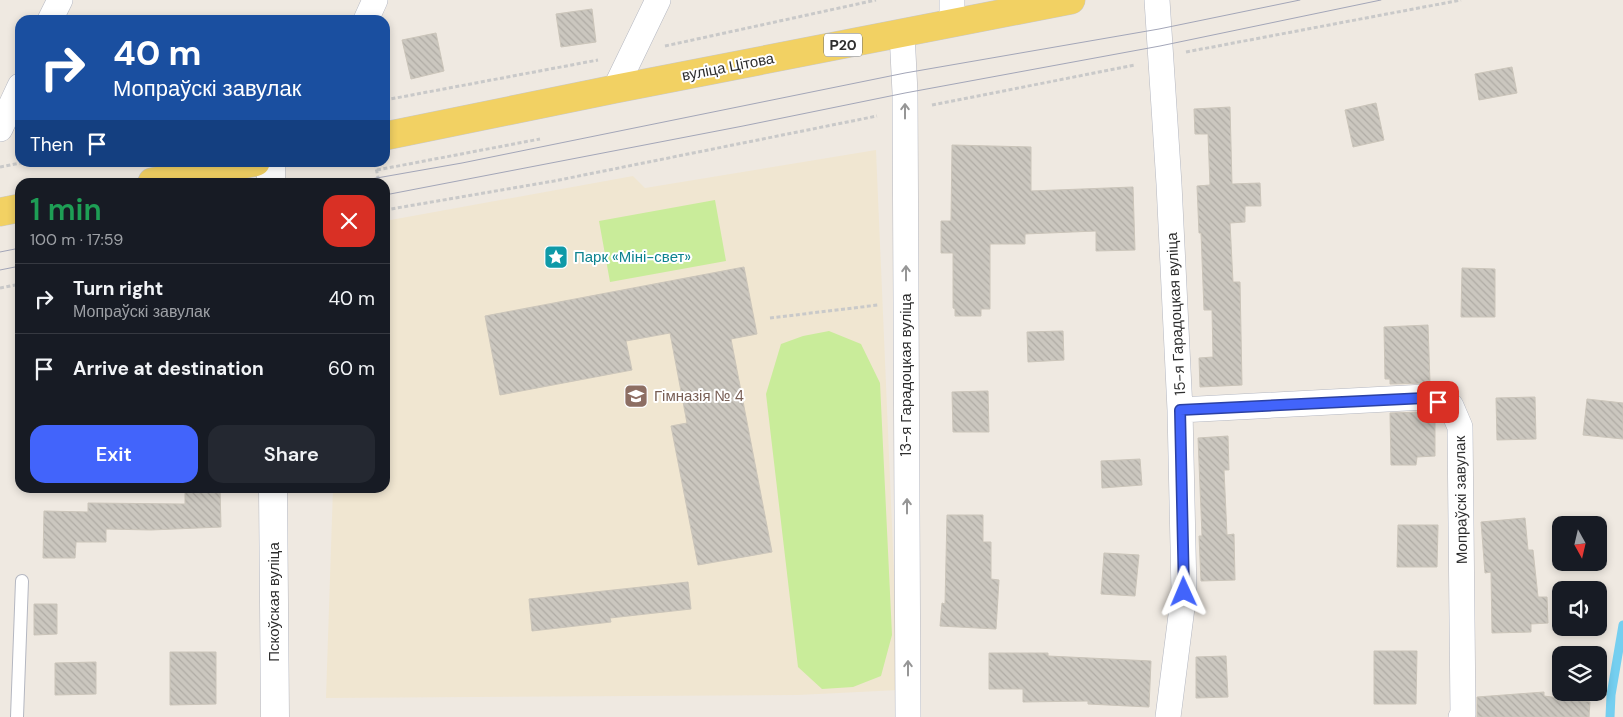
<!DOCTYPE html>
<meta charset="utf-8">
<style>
body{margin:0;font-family:"DM Sans",sans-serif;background:#242831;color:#f1f3f6;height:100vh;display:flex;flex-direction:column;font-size:19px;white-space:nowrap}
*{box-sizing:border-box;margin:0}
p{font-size:16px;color:#9ea1a6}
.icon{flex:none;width:28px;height:28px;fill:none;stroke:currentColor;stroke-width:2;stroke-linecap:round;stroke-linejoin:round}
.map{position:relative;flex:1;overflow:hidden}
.panel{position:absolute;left:15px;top:178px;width:375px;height:315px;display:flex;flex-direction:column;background:#171b24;border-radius:15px;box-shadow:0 2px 8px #0003}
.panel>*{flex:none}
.banner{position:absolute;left:15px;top:15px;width:375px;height:152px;border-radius:15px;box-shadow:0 2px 8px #0003;background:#1a4fa0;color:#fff;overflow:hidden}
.needle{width:32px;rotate:172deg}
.fabs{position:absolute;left:1552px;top:516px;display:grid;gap:10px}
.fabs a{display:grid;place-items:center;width:55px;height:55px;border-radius:10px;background:#171b24;box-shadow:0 2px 8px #0003;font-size:25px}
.pin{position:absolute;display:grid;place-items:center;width:42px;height:42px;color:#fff;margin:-21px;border-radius:10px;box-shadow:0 2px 8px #0006}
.me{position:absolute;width:55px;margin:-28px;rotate:359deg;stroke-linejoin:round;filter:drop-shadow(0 0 4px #0008)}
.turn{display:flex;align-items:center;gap:18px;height:105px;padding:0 15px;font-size:22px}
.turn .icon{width:65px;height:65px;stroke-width:2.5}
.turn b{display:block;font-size:35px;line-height:42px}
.then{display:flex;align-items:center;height:48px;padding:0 15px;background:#0003;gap:10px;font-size:19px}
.round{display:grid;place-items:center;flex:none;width:52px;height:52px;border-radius:15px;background:#242831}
.head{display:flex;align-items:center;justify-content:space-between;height:85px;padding:0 15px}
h1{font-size:30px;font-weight:600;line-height:38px;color:#1e9e55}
.cta{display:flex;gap:10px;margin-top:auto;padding:10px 15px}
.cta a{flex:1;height:58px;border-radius:15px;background:#4264fb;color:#fff;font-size:20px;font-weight:600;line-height:58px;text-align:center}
.cta a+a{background:#242831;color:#f1f3f6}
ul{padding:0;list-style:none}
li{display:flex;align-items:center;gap:15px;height:70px;padding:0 15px;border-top:1px solid #363941}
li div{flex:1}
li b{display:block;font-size:19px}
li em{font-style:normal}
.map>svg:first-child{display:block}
.education{fill:#f0e6d1}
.pitch{fill:#c9ec9a}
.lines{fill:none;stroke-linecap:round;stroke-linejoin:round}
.stream{stroke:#75cff0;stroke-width:9}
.building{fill:url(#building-back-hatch);stroke:#cbc5ba}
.lane-casing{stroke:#b4b7c1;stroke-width:14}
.street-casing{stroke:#b4b7c1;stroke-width:26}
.secondary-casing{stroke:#b4b7c1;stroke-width:29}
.primary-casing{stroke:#c9c9c9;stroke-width:29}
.path{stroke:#c9c9c9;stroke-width:3;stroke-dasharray:4 2.5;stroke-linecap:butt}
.lane{stroke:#fff;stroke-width:12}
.street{stroke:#fff;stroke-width:25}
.secondary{stroke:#fff;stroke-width:28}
.primary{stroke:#f2d163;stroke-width:28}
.tram{stroke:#a3a6b8;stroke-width:1}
.oneway{stroke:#969696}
.route-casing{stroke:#2b41a3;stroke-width:12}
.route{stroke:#4264fb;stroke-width:9}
.labels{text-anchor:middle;stroke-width:4;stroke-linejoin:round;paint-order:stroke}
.shield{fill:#fff;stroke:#6d6d6d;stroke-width:1}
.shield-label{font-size:14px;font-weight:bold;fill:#2e2e2e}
.street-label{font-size:15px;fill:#2e2e2e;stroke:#fff}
.culture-label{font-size:15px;fill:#0d838f;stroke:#fff;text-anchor:start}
.education-label{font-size:15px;fill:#785e54;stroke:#fff;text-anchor:start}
</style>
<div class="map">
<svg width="1623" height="717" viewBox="0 0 1623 717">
<defs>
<pattern id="building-back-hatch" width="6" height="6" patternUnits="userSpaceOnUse" patternTransform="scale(1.25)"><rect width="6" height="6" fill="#cbc7bf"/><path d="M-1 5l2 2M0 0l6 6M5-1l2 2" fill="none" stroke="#afaba4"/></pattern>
</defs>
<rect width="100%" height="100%" fill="#efe9e1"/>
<path class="education" d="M876,150L899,690L798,695L326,698L333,488H385V221L633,176L645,188Z"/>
<path class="pitch" d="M715,200L726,261L610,282L599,221Z
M829,331L861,344L880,383L892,635L881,676L853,687L822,689L798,667L766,394L781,344L803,336Z"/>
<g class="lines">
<path class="stream" d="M1610,717L1611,695L1623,625"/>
</g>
<path class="building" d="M592,9L596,42L561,47L556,14Z
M436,33L444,71L411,79L402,40Z
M1512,67L1517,93L1479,100L1475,74Z
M1376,103L1384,140L1353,147L1345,110Z
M1230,107L1232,184L1260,183L1261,206H1245V222L1230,223L1233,282H1240L1242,385L1200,387L1199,358L1213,357L1212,310H1204L1201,233H1199L1197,186L1210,185L1208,134H1195L1194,109Z
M952,145L1031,147V191L1133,187L1135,250L1096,251V231L1025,234V244H990V309H981V316H955V309L953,308V253H941V221H951Z
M744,267L757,334L731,339L772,552L698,565L671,426L687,423L670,333L626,341L632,370L500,395L485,316Z
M1462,268L1495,269V317H1461Z
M1428,325L1430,383L1390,384V379H1385L1384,327Z
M1063,331L1064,360L1028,362L1027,332Z
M988,391L989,432H953L952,392Z
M1535,397L1536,439L1497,440L1496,398Z
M1587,399L1623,403V439L1583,435Z
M1423,412L1431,414V416H1435V456L1417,457L1416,465H1391L1390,413Z
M1228,436L1229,470H1224L1227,535L1234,534L1235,580L1201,581L1199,536H1202L1198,438Z
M1140,459L1142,485L1102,488L1101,461Z
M185,488H220L221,527L151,530L106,529V542H76L75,558H43L44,511L88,512V503L185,504Z
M947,515H983V542H991V579L999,580L996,629L940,626L942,603L945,604Z
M1525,518L1528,550H1533L1538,597H1547L1548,623L1531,624V632L1492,633L1491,572L1485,573L1481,522Z
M1398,525H1438L1437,567H1397Z
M1104,553L1139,555L1135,596L1101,594Z
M688,582L691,609L610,618L611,622L532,631L529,599Z
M34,604H57V634L34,635Z
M1374,651H1417L1416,704H1374Z
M170,652H216V704L170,705Z
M989,653H1048V656L1151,661L1149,707L1088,704V701L1023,702V689H989Z
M1226,656L1228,697L1196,698V657Z
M96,662V694L55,695V663Z
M1544,692V696L1590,702L1589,717H1477V697Z"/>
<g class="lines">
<g class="lane-casing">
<path id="lane" d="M17,717L22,581"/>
</g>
<g class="street-casing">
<path id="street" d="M1157,0L1169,184L1180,410L1184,592L1168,717
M50,20L60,0
M366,20L375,0
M952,23V0
M902,33L905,93L908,717
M615,89L658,0
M0,129L20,86
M1180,410L1425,397L1451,406L1460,427L1463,714L1461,717"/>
</g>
<g class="secondary-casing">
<path id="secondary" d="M271,162V182
M273,488L275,717"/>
</g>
<g class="primary-casing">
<path id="primary" d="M385,136L615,89L1071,0
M152,182L256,162
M0,212L20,208"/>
</g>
<path class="path" d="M665,46L876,0
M1186,52L1461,0
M385,100L598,60
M932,105L1135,65
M375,163L379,182
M0,167L25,162
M377,170L540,139
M385,210L554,181L877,116
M0,288L20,284
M770,318L878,305"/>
<use href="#lane" class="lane"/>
<use href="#street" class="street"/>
<use href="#secondary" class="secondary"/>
<use href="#primary" class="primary"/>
<path class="tram" d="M354,182L462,163L905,73L1159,29L1300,0
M385,195L743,126L905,93L1160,46L1381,0
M0,252L20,248
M0,270L20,266"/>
</g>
<defs><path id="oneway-shaft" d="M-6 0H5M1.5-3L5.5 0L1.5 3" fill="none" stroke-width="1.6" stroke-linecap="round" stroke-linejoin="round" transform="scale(1.25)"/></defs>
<g class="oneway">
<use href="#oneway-shaft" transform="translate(905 111) rotate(-90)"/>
<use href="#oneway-shaft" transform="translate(906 273) rotate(-90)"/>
<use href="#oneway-shaft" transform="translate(907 506) rotate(-90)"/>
<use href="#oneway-shaft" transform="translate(908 668) rotate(-90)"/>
</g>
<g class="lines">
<g class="route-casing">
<path id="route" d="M1184,592L1180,410L1425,398L1438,402"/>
</g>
<use href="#route" class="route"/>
</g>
<defs>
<g id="sight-square" transform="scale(1.25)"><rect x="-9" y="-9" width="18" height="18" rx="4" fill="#0f9aa8" stroke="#fff"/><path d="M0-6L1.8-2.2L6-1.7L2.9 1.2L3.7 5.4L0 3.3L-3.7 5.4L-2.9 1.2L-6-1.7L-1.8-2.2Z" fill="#fff"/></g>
<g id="school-square" transform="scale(1.25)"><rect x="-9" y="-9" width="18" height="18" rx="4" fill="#8d6e63" stroke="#fff"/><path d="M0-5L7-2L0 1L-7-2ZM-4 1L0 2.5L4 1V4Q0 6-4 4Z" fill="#fff"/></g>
</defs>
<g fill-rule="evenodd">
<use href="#sight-square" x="556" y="257"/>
<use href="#school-square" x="636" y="396"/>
</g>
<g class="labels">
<rect class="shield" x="824" y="33.5" width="38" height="23" rx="4"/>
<g class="shield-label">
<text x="843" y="50">Р20</text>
</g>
<g class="street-label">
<text transform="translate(728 67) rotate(-11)" y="5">вуліца Цітова</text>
<text transform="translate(1176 314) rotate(-93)" y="5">15-я Гарадоцкая вуліца</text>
<text transform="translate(906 375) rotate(-90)" y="5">13-я Гарадоцкая вуліца</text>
<text transform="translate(1461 500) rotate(-91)" y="5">Мопраўскі завулак</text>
<text transform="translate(274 602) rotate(-90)" y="5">Пскоўская вуліца</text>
</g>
<g class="culture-label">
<text x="574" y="262">Парк «Міні-свет»</text>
</g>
<g class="education-label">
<text x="654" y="401">Гімназія № 4</text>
</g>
</g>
</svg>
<div class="fabs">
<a><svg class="needle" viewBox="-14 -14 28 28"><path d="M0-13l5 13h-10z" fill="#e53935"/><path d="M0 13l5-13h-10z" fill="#9ea1a6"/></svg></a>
<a><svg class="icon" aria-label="sound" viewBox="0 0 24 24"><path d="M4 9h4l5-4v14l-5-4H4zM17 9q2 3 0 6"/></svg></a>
<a><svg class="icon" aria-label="layers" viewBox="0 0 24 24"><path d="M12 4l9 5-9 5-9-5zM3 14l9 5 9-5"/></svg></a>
</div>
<div class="pin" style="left:1438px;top:402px;background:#d93025"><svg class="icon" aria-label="arrive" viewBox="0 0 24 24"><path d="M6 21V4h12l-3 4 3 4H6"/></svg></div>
<svg class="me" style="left:1184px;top:592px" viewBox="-20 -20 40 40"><path d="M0-17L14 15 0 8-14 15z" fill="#4264fb" stroke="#fff" stroke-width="4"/></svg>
<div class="banner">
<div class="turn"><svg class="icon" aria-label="right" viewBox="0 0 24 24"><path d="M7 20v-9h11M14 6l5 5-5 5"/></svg><div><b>40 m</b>Мопраўскі завулак</div></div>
<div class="then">Then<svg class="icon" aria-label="arrive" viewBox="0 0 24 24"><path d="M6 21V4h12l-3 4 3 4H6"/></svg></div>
</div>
<section class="panel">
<div class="head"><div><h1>1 min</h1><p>100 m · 17:59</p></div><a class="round" style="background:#d93025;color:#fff"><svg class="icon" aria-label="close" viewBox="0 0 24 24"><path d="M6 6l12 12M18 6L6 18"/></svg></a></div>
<ul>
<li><svg class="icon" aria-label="right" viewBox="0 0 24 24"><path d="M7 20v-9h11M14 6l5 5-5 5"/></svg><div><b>Turn right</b><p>Мопраўскі завулак</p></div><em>40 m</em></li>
<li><svg class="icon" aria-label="arrive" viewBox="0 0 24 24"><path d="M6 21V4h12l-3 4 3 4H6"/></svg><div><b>Arrive at destination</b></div><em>60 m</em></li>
</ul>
<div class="cta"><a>Exit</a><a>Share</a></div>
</section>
</div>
